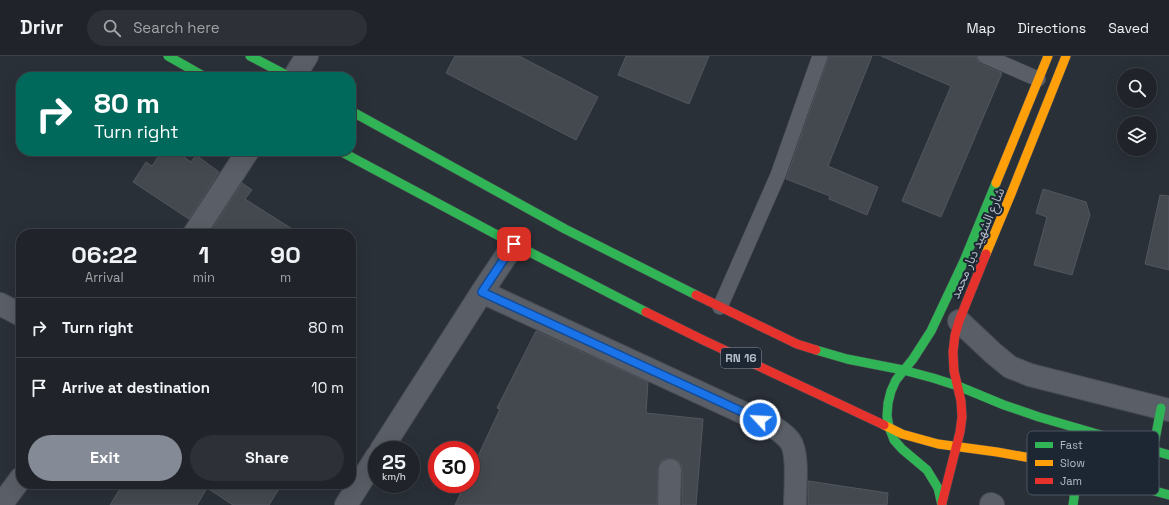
<!DOCTYPE html>
<meta charset="utf-8">
<style>
body{margin:0;font-family:"Space Grotesk","Noto Sans Arabic",sans-serif;background:#2d3036;color:#f1f3f6;height:100vh;display:flex;flex-direction:column;font-size:15px;white-space:nowrap}
*{box-sizing:border-box;margin:0}
p{font-size:13px;color:#a2a4a8}
.icon{flex:none;width:22px;height:22px;fill:none;stroke:currentColor;stroke-width:2;stroke-linecap:round;stroke-linejoin:round}
.map{position:relative;flex:1;overflow:hidden}
.details{position:absolute;left:16px;top:173px;width:340px;height:260px;display:flex;flex-direction:column;background:#20242a;border-radius:16px;box-shadow:0 4px 16px #0002,0 0 0 1px #3d4147}
.details>*{flex:none}
.guide{position:absolute;left:16px;top:16px;width:340px;height:84px;border-radius:16px;box-shadow:0 4px 16px #0002,0 0 0 1px #3d4147;background:#00695c;color:#fff;overflow:hidden}
.buttons{position:absolute;left:1117px;top:12px;display:grid;gap:8px}
.buttons a{display:grid;place-items:center;width:40px;height:40px;border-radius:50%;background:#20242a;box-shadow:0 4px 16px #0002,0 0 0 1px #3d4147;font-size:20px}
.speed{position:absolute;left:368px;top:385px;display:flex;gap:8px;font-size:20px;font-weight:700;text-align:center}
.speed>*{display:grid;place-content:center;width:52px;height:52px;border-radius:50%;background:#20242a;box-shadow:0 4px 16px #0002,0 0 0 1px #3d4147;line-height:1}
.speed small{font-size:10px;font-weight:400}
.speed .limit{border:6px solid #d22;background:#fff;color:#111}
.pin{position:absolute;display:grid;place-items:center;width:34px;height:34px;color:#fff;margin:-17px;border-radius:8px;box-shadow:0 2px 6px #0006}
.me{position:absolute;width:44px;margin:-22px;rotate:295deg;stroke-linejoin:round;filter:drop-shadow(0 0 3px #0008)}
.turn{display:flex;align-items:center;gap:14px;height:84px;padding:0 12px;font-size:18px}
.turn .icon{width:52px;height:52px;stroke-width:2.5}
.turn b{display:block;font-size:28px;line-height:34px}
.eta{display:flex;justify-content:space-evenly;align-items:center;height:68px;text-align:center}
.eta b{font-size:24px;font-weight:800;line-height:28px}
.action{display:flex;gap:8px;margin-top:auto;padding:8px 12px}
.action a{flex:1;height:46px;border-radius:24px;background:#848b96;color:#fff;font-size:16px;font-weight:800;line-height:46px;text-align:center}
.action a+a{background:#2d3036;color:#f1f3f6}
ul{padding:0;list-style:none}
li{display:flex;align-items:center;gap:12px;height:60px;padding:0 12px;border-top:1px solid #3d4147}
li div{flex:1}
li b{display:block;font-size:15px}
li em{font-style:normal}
header{display:flex;align-items:center;gap:24px;box-sizing:border-box;height:56px;padding:0 20px;background:#20242a;border-bottom:1px solid #3d4147}
header strong{font-size:19px}
nav{display:flex;gap:22px;margin-inline-start:auto;font-size:14px}
.search{width:280px;height:36px;background:#2d3036;display:flex;align-items:center;gap:10px;box-sizing:border-box;padding:0 14px;border-radius:22px;color:#a2a4a8;font-size:15px}
.map>svg:first-child{display:block}
.building{fill:#444950;stroke:#52575f}
.lines{fill:none;stroke-linecap:round;stroke-linejoin:round}
.lane-casing{stroke:#484c53;stroke-width:16}
.street-casing{stroke:#484c53;stroke-width:24}
.fast-casing{stroke:#484c53;stroke-width:10}
.slow-casing{stroke:#484c53;stroke-width:10}
.jam-casing{stroke:#484c53;stroke-width:10}
.lane{stroke:#5a5e66;stroke-width:15}
.street{stroke:#5a5e66;stroke-width:22}
.fast{stroke:#30b455;stroke-width:9}
.slow{stroke:#ff9f0a;stroke-width:9}
.jam{stroke:#e5322d;stroke-width:9}
.route-casing{stroke:#114b97;stroke-width:10}
.route{stroke:#1a73e8;stroke-width:7}
.labels{text-anchor:middle;stroke-width:4;stroke-linejoin:round;paint-order:stroke}
.shield{fill:#1d2633;stroke:#878f9c;stroke-width:1}
.shield-label{font-size:12px;font-weight:bold;fill:#b4bcc9}
.street-label{font-size:13px;fill:#b4bcc9;stroke:#1d2633}
.key{fill:#1d2633;stroke:#4a5360;stroke-width:1}
.key-label{font-size:11px;fill:#b4bcc9}
</style>
<header>
<strong>Drivr</strong>
<div class="search"><svg class="icon" aria-label="search" viewBox="0 0 24 24"><circle cx="10" cy="10" r="6"/><path d="M15 15l6 6"/></svg>Search here</div>
<nav><a>Map</a><a>Directions</a><a>Saved</a></nav>
</header>
<div class="map">
<svg width="1169" height="449" viewBox="0 0 1169 449">
<rect width="100%" height="100%" fill="#2a3038"/>
<path class="building" d="M455,0H519L598,41L576,84L446,17Z
M626,0H709L689,48L618,19Z
M829,0H872L828,110L878,131L867,159L829,143L830,140L786,123Z
M881,0H976L978,5L981,8L1002,17L941,161L902,145L951,30Z
M162,95H175L191,106L196,99L219,116L189,163L133,126L146,106L152,110Z
M242,127L252,134L245,143L300,178H209Z
M1043,133L1086,146L1090,159L1072,219L1034,209L1047,161L1036,157Z
M1160,139L1169,140V214L1145,208Z
M536,275L648,326L646,357L703,363L696,449H682V414L681,408L677,404L670,402L664,403L660,407L658,413L657,449H455L465,428H471V415L500,353L497,352Z
M808,425L888,437L887,449H808Z
M123,428H282L269,449H233L207,432L197,449H110Z"/>
<g class="lines">
<g class="lane-casing">
<path id="lane" d="M985,0L1038,23
M720,251L778,119L820,0"/>
</g>
<g class="street-casing">
<path id="street" d="M294,21L307,0
M194,178L248,95
M482,236L774,371C779,375 786,379 790,385C799,397 795,433 795,449
M0,248L21,259
M959,265L993,297L1010,311L1030,319L1169,354
M381,394L482,236L514,188
M991,448L993,449
M1,449L21,422
M346,449L377,400
M669,449L670,414"/>
</g>
<g class="fast-casing">
<path id="fast" d="M168,0L205,21
M250,0L290,21
M351,55L565,173L696,239
M340,95L514,188L646,256
M816,294L847,303L903,314L933,322L958,330L1004,349L1039,361L1169,399
M1153,394L1161,352
M1059,409L1169,439
M942,449L938,432L927,414L902,393L894,384L889,371L887,360L888,347L891,335L896,324L913,303L931,275L964,205L996,127
M1073,449L1078,415"/>
</g>
<g class="slow-casing">
<path id="slow" d="M996,127L1048,0
M986,198L1011,138L1066,0
M884,369L902,378L938,388L997,396L1031,402L1059,409"/>
</g>
<g class="jam-casing">
<path id="jam" d="M696,239L797,288L816,294
M646,256L703,284L884,369
M942,447L960,376L962,361L961,345L954,315L953,296L955,279L959,265L986,198"/>
</g>
<use href="#lane" class="lane"/>
<use href="#street" class="street"/>
<use href="#fast" class="fast"/>
<use href="#slow" class="slow"/>
<use href="#jam" class="jam"/>
</g>
<g class="lines">
<g class="route-casing">
<path id="route" d="M514,188L482,236L760,364"/>
</g>
<use href="#route" class="route"/>
</g>
<g class="labels">
<rect class="shield" x="721" y="292" width="40" height="20" rx="3"/>
<g class="shield-label">
<text x="741" y="306">RN 16</text>
</g>
<g class="street-label">
<text transform="translate(977 187) rotate(-67)" y="5">شارع الشهيد دبار محمد</text>
</g>
</g>
<rect x="1027" y="375" width="132" height="64" rx="6" class="key"/>
<rect x="1035" y="386" width="18" height="6" fill="#30b455"/>
<rect x="1035" y="404" width="18" height="6" fill="#ff9f0a"/>
<rect x="1035" y="422" width="18" height="6" fill="#e5322d"/>
<g class="key-label">
<text x="1060" y="393">Fast</text>
<text x="1060" y="411">Slow</text>
<text x="1060" y="429">Jam</text>
</g>
</svg>
<div class="buttons">
<a><svg class="icon" aria-label="search" viewBox="0 0 24 24"><circle cx="10" cy="10" r="6"/><path d="M15 15l6 6"/></svg></a>
<a><svg class="icon" aria-label="layers" viewBox="0 0 24 24"><path d="M12 4l9 5-9 5-9-5zM3 14l9 5 9-5"/></svg></a>
</div>
<div class="speed"><div>25<small>km/h</small></div><div class="limit">30</div></div>
<div class="pin" style="left:514px;top:188px;background:#d93025"><svg class="icon" aria-label="arrive" viewBox="0 0 24 24"><path d="M6 21V4h12l-3 4 3 4H6"/></svg></div>
<svg class="me" style="left:760px;top:364px" viewBox="-20 -20 40 40"><circle r="17" fill="#1a73e8" stroke="#fff" stroke-width="3"/><path d="M0-11L8 9 0 5-8 9z" fill="#fff"/></svg>
<div class="guide">
<div class="turn"><svg class="icon" aria-label="right" viewBox="0 0 24 24"><path d="M7 20v-9h11M14 6l5 5-5 5"/></svg><div><b>80 m</b>Turn right</div></div>
</div>
<section class="details">
<div class="eta">
<div><b>06:22</b><p>Arrival</p></div>
<div><b>1</b><p>min</p></div>
<div><b>90</b><p>m</p></div>
</div>
<ul>
<li><svg class="icon" aria-label="right" viewBox="0 0 24 24"><path d="M7 20v-9h11M14 6l5 5-5 5"/></svg><div><b>Turn right</b></div><em>80 m</em></li>
<li><svg class="icon" aria-label="arrive" viewBox="0 0 24 24"><path d="M6 21V4h12l-3 4 3 4H6"/></svg><div><b>Arrive at destination</b></div><em>10 m</em></li>
</ul>
<div class="action"><a>Exit</a><a>Share</a></div>
</section>
</div>
